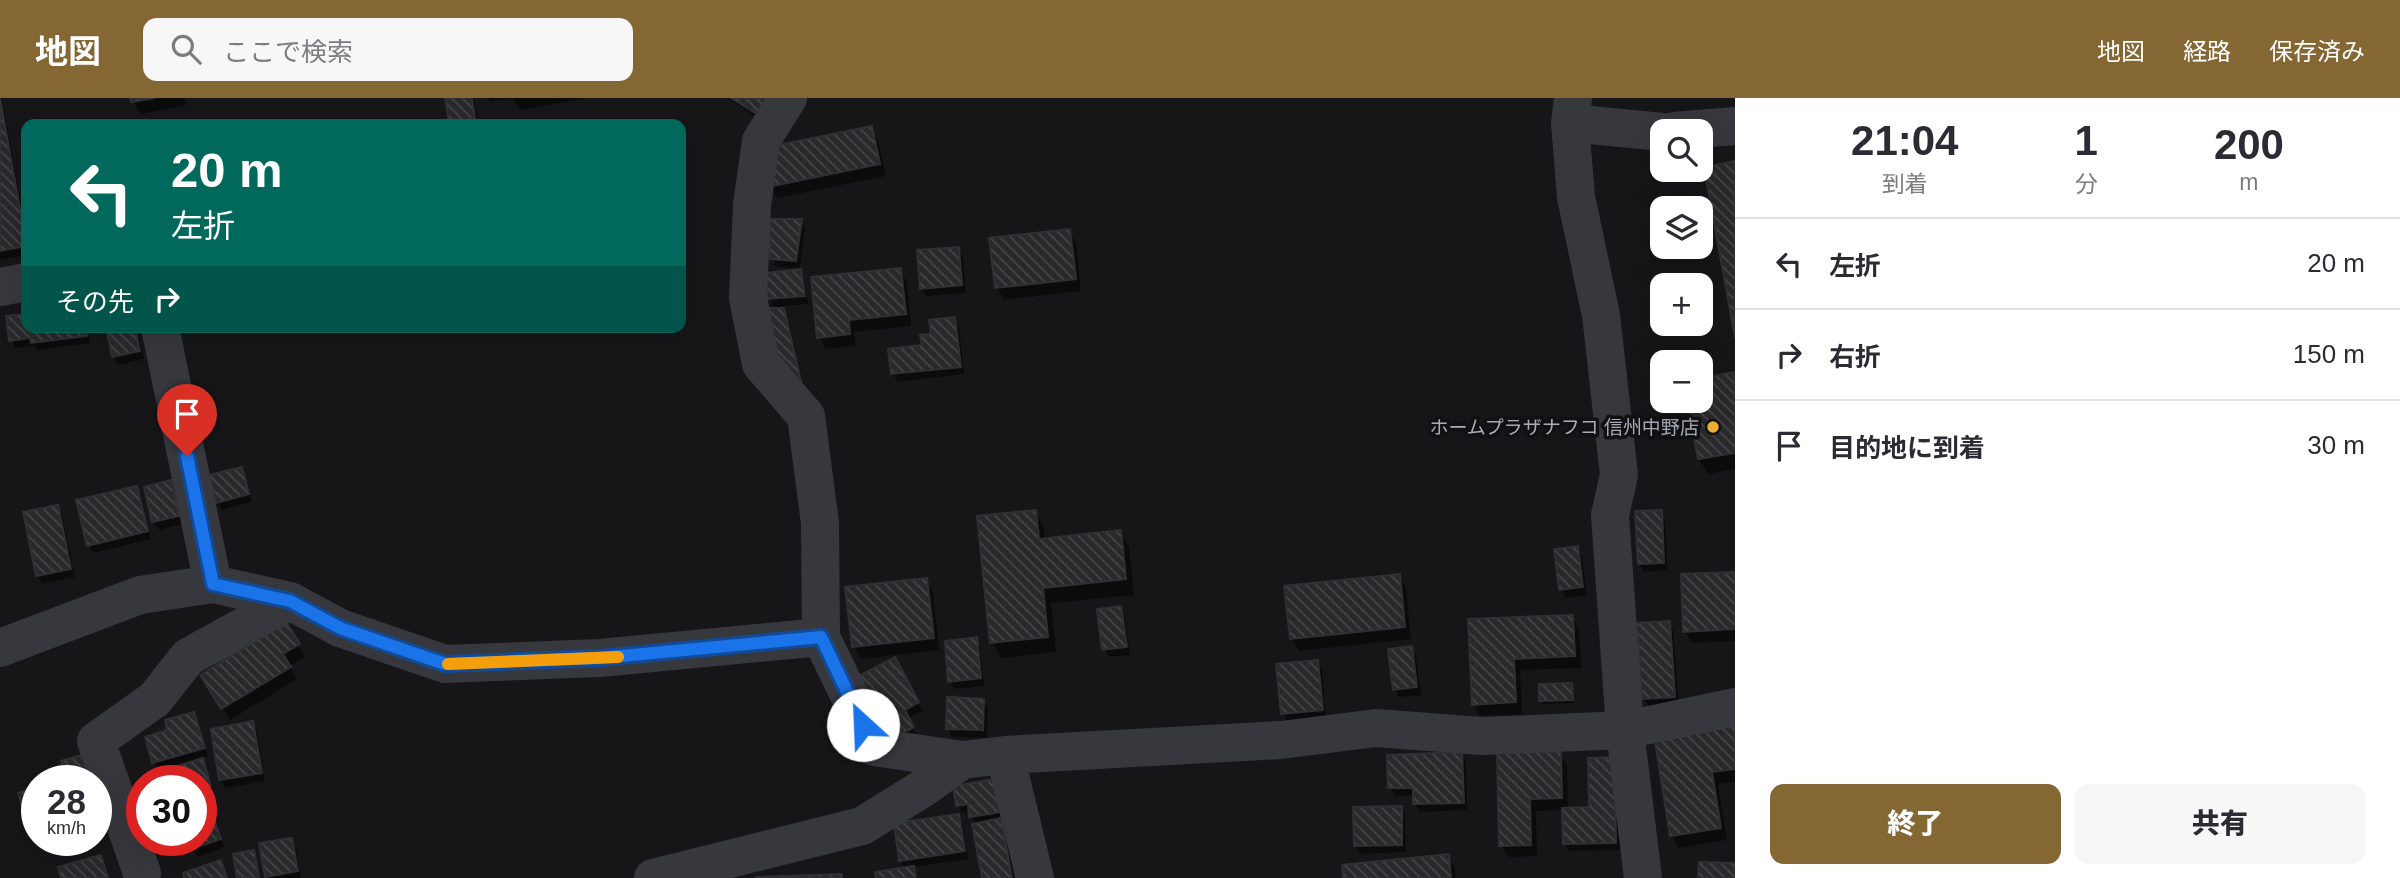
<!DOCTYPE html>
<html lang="ja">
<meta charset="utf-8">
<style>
body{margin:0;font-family:Helvetica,"Noto Sans JP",sans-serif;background:#f7f7f7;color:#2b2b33;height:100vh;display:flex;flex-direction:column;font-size:26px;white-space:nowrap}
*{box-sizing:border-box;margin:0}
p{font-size:23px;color:#7c7c81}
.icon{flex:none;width:38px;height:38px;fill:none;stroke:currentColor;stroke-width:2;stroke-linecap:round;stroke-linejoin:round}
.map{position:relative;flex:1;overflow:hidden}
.drawer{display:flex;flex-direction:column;background:#fff;width:665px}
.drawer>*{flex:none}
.top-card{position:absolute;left:21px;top:21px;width:665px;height:214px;border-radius:14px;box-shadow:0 7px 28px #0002;background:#00695c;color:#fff;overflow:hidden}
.buttons{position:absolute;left:1650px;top:21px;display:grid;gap:14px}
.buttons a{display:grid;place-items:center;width:63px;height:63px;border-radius:14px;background:#fff;box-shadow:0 7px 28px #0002;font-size:35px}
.speed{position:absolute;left:21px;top:667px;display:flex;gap:14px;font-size:35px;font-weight:700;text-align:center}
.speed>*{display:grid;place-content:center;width:91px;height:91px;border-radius:50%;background:#fff;box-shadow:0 7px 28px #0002;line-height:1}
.speed small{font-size:18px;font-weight:400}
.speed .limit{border:10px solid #d22;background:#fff;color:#111}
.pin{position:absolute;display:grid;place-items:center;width:60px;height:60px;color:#fff;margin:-72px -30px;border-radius:50% 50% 50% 0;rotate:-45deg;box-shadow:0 0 7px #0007}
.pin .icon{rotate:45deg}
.me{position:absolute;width:77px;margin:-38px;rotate:335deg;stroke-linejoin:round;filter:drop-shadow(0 0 5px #0008)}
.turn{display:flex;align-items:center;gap:24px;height:147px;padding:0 35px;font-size:32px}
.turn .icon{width:91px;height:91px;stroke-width:2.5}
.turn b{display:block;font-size:49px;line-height:60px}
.then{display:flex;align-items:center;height:66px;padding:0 35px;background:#0003;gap:14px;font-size:26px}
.eta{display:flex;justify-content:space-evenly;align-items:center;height:119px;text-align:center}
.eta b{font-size:42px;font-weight:800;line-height:49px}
.button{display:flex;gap:14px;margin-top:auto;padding:14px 35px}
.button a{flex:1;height:80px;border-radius:14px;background:#856733;color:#fff;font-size:28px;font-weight:800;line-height:80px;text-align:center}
.button a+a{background:#f7f7f7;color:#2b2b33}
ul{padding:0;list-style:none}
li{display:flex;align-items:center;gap:21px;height:91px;padding:0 35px;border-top:2px solid #e1e1e2}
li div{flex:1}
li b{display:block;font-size:26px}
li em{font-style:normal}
header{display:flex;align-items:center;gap:42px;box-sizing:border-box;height:98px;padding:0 35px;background:#856733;color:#fff}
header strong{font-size:33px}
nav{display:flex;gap:38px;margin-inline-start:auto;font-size:24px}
.search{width:490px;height:63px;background:#f7f7f7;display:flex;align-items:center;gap:18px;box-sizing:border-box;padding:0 24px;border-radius:14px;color:#7c7c81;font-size:26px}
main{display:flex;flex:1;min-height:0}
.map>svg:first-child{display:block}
.shadow{fill:#0007}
.building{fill:url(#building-back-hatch);stroke:#303034;stroke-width:2}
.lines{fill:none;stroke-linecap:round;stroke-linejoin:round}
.minor{stroke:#37383d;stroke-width:38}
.route-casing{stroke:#114b97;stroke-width:18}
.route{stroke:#1a73e8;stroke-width:12}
.slow{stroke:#f59e0b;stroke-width:12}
.poi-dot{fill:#f2b134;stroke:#111113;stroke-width:2.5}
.labels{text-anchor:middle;stroke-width:7;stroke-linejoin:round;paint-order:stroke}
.poi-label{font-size:19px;fill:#a8adb8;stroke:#111113;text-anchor:end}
</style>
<header>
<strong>地図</strong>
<div class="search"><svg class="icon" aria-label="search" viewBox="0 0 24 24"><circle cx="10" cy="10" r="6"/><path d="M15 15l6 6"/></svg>ここで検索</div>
<nav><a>地図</a><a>経路</a><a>保存済み</a></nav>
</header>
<main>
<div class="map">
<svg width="1735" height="780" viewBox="0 0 1735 780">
<defs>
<pattern id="building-back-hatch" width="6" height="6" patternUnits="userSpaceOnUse" patternTransform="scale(1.75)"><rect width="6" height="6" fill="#29292c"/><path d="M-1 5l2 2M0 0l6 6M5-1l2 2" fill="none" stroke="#454548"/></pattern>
</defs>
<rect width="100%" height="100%" fill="#161618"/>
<path class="shadow" d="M0,0H2L26,134V157L0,162Z
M132,0H185L186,7L140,16Z
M447,0H474L478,26H452Z
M488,0H589L520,12L513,0L490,4Z
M727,0H787L770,28Z
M871,30L878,42L886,78L777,100L770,89Z
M801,123L805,131L800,170L776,169L772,161Z
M1069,133L1076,145L1081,193L1004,202L997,190L991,142Z
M958,151L963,159L966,195L926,198L921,190Z
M800,172L804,180L808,206L773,209L769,200Z
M900,172L907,184L911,228L854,234L856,248L826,251L819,239Z
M783,211L788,220L804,290L783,269Z
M26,217V229H88L90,245L37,252L35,247L16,250L11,242L8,220Z
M954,221L959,229L964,276L897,284L893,275L923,249L933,237Z
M108,229H137L144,261L118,267L114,259Z
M1735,276V371L1708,376L1699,361L1689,303H1701V282Z
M241,371L245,379L252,404L222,412L217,404Z
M170,384L175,392L182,426L159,432L154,424Z
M136,390L141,398L151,441L93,455L89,447Z
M58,409L62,417L75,479L42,486L37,478Z
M1035,414L1044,430L1045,442L1120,434L1129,449L1134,497L1051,505L1056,554L1001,560L992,544Z
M1661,414L1665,422L1667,472L1644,474L1639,466Z
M1577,450L1582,458L1587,497L1566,500L1561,492L1556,453Z
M1735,476V543L1692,545L1685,533Z
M1399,478L1406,490L1411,541L1299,553L1292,541Z
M926,482L933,494L939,552L861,561L854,549L847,490Z
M1121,510L1125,518L1130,557L1109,559L1104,551Z
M1572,518L1579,531L1581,570L1520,572L1522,616L1480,618L1473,606L1470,523Z
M1669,524L1673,532L1679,607L1649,609L1644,601Z
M286,526L305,559L289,568L297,581L230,622L202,577Z
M976,541L980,549L984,588L955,591L950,583Z
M1411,550L1416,558L1421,597L1399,599L1395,591Z
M894,561L922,613L908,621L917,638L898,648Z
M1317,564L1322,572L1326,620L1287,624L1283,616Z
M1571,587L1574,605L1543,606L1541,602Z
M983,603L988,611L987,640L952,639L948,631Z
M194,616L198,624L208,658L201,660L207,670L215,696L201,700V682H151L150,678L160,675L154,664L169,633Z
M252,625L257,633L265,683L226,690L221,682Z
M1735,626V684L1718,686L1727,742L1679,750L1672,738L1656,639Z
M1560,655L1567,667L1568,711H1591L1618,669L1620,752L1569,753L1565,745L1564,712L1536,713L1537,758L1508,759L1501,747L1498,656Z
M1461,656L1466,664L1467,712L1420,714L1415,706V697L1395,698L1390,690Z
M995,683L1005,730L1014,780H984L976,727L970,714L962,715L958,707Z
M1401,709L1405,717L1406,754L1360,756L1356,748Z
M213,718L224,749L198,759L193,750L185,754L179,742H201Z
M958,718L963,726L968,761L912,769L918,780H877L905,771L900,762Z
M291,742L296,750L301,780H267Z
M1448,758L1455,770L1456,780H1345Z"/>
<path class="building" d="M0,0L26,144V148L0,153Z
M130,0H155L131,4Z
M445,0H472L475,20L449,25Z
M731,0H778L765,21Z
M872,28L880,66L768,89L778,47Z
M1735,63V240L1704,69Z
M770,121H802L796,163L770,161Z
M1070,131L1076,181L995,190L989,140Z
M959,149L962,187L920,191L917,152Z
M901,170L906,216L849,222L850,236L817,240L811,179Z
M801,171L805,198L767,201L766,175Z
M767,210H784L802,287L776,261Z
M26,216V229H86L87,238L31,245L30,240L9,243L6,218Z
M955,219L961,269L891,276L888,251L922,247L920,237L931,236L929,222Z
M106,229H135L140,253L112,259Z
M1735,274V355L1698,361L1687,303H1701V280Z
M242,369L249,396L216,405L209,377Z
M171,382L179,418L152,424L144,389Z
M137,388L148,433L87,448L76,402Z
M58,407L71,471L36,478L23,414Z
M1036,412L1039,441L1121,432L1126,481L1043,490L1048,539L990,545L977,418Z
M1662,412L1664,465L1638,466L1635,413Z
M1578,448L1583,489L1559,492L1554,451Z
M1735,474V531L1683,534L1681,476Z
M1400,476L1405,529L1290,541L1284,488Z
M927,480L934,540L852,549L845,489Z
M1121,508L1127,549L1102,552L1097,511Z
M1573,517L1575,558L1514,561L1516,604L1472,607L1468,521Z
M1670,523L1675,599L1642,601L1637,525Z
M286,524L300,546L283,556L291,569L221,611L200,577Z
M977,539L981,580L948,584L945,543Z
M1412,548L1417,589L1393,592L1388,551Z
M895,559L919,604L905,612L914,629L892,641L859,578Z
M1318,562L1323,612L1281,616L1276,566Z
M1572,585L1573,602L1539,603V586Z
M947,599L984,601L983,632L946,631Z
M194,614L205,650L152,665L145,639L167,632L165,622Z
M253,623L262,675L219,682L211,631Z
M1735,625V671L1712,674L1721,730L1670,738L1654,637Z
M1561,653L1562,700L1530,701L1531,747L1499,748L1497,655Z
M1462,654L1464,705L1413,706V690H1388L1387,657Z
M82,657L90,682H56L66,679L61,663Z
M1614,659L1616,745L1563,746L1562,710L1589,709L1588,660Z
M203,660L211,688L201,691V682H150L148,677Z
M996,681L1002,714L969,719L968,706L956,708L953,688Z
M37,689V733L31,735L18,695Z
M209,707L221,741L192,751L188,743L179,746L177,742H201V710Z
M1402,708V747L1354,748L1353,709Z
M959,716L965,753L899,763L894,725Z
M1001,720L1012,780H982L972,726Z
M292,740L298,773L265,779L259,745Z
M254,752L259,780H237L233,756Z
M1449,756L1451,780H1343L1342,767Z
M101,757L108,780H61L58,769Z
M221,762L227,780H184L183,775Z
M1699,764L1735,765V780H1698Z
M914,768L916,780H876L875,774Z
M842,776V780L755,779Z"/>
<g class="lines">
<path class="minor" d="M788,0L761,43L752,107L748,200L761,266L806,318L820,425L821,539
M1573,0L1570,25L1576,99L1601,217L1619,377L1610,417L1625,632L1643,780
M1570,25L1662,34
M1674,33L1735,28
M0,189L26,184
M160,229L213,486
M0,550L140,497L213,486L290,503L340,530L445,566L600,560L821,539L874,649L962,662L1005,657L1281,642L1376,630L1482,638L1625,632L1735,609
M1005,657L1035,780
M142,775L96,643L155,601L188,559L290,503
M653,780L862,728L928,687L962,662"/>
</g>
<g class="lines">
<g class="route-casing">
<path id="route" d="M187,358L213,486L290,503L340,530L445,566L600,560L821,539L863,627"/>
</g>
<use href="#route" class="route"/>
<path class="slow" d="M448,566L618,559"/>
</g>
<circle class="poi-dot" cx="1713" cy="329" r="7"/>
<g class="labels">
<g class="poi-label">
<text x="1699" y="336">ホームプラザナフコ 信州中野店</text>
</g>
</g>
</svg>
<div class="buttons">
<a><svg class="icon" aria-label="search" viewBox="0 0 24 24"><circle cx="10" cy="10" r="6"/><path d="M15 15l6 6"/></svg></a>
<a><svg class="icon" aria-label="layers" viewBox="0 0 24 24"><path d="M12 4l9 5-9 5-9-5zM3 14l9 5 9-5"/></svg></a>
<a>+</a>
<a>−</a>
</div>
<div class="speed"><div>28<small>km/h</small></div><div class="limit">30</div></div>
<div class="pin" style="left:187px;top:358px;background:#d93025"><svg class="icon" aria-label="arrive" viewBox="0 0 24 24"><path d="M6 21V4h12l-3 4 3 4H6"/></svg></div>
<svg class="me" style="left:863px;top:627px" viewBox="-20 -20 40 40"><circle r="19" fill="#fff"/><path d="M0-13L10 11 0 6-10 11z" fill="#1a73e8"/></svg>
<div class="top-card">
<div class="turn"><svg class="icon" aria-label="left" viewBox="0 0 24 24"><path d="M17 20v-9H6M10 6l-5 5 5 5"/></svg><div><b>20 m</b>左折</div></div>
<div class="then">その先<svg class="icon" aria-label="right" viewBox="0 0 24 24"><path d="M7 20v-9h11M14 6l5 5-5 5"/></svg></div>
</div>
</div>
<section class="drawer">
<div class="eta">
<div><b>21:04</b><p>到着</p></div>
<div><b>1</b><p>分</p></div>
<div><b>200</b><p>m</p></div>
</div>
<ul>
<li><svg class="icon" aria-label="left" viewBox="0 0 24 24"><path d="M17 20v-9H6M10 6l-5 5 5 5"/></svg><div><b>左折</b></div><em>20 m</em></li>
<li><svg class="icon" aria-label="right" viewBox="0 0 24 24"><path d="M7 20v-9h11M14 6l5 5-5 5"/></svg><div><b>右折</b></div><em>150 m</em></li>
<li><svg class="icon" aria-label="arrive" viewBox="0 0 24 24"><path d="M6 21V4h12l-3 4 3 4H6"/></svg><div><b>目的地に到着</b></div><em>30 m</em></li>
</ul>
<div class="button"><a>終了</a><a>共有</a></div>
</section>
</main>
